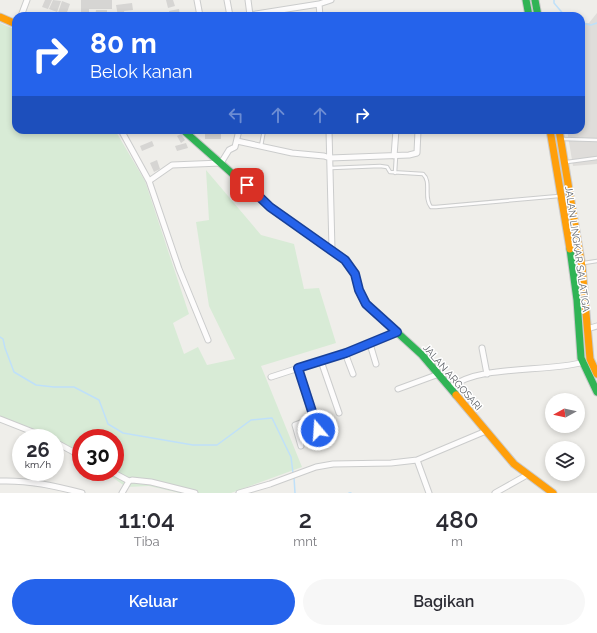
<!DOCTYPE html>
<html lang="id">
<style>
body{margin:0;font-family:Raleway,sans-serif;background:#f7f7f7;color:#2b2b33;height:100vh;display:flex;flex-direction:column;font-size:15px;white-space:nowrap}
*{box-sizing:border-box;margin:0}
p{font-size:13px;color:#7c7c81}
.icon{flex:none;width:22px;height:22px;fill:none;stroke:currentColor;stroke-width:2;stroke-linecap:round;stroke-linejoin:round}
.map{position:relative;height:493px;overflow:hidden}
.sheet{display:flex;flex-direction:column;background:#fff;flex:1}
.sheet>*{flex:none}
.hud{position:absolute;left:12px;top:12px;width:573px;height:122px;border-radius:12px;box-shadow:0 2px 6px #0003;background:#2563eb;color:#fff;overflow:hidden}
.needle{width:26px;rotate:262deg}
.tools{position:absolute;left:545px;top:393px;display:grid;gap:8px}
.tools a{display:grid;place-items:center;width:40px;height:40px;border-radius:50%;background:#fff;box-shadow:0 2px 6px #0003;font-size:20px}
.speed{position:absolute;left:12px;top:429px;display:flex;gap:8px;font-size:20px;font-weight:700;text-align:center}
.speed>*{display:grid;place-content:center;width:52px;height:52px;border-radius:50%;background:#fff;box-shadow:0 2px 6px #0003;line-height:1}
.speed small{font-size:10px;font-weight:400}
.speed .limit{border:6px solid #d22;background:#fff;color:#111}
.pin{position:absolute;display:grid;place-items:center;width:34px;height:34px;color:#fff;margin:-17px;border-radius:8px;box-shadow:0 2px 6px #0006}
.me{position:absolute;width:44px;margin:-22px;rotate:342deg;stroke-linejoin:round;filter:drop-shadow(0 0 3px #0008)}
.turn{display:flex;align-items:center;gap:14px;height:84px;padding:0 12px;font-size:18px}
.turn .icon{width:52px;height:52px;stroke-width:2.5}
.turn b{display:block;font-size:28px;line-height:34px}
.lanes{display:flex;align-items:center;height:38px;padding:0 12px;background:#0003;justify-content:center;gap:20px;direction:ltr}
.lanes .off{opacity:.35}
.eta{display:flex;justify-content:space-evenly;align-items:center;height:68px;text-align:center}
.eta b{font-size:24px;font-weight:600;line-height:28px}
.primary-button{display:flex;gap:8px;margin-top:auto;padding:8px 12px}
.primary-button a{flex:1;height:46px;border-radius:24px;background:#2563eb;color:#fff;font-size:16px;font-weight:600;line-height:46px;text-align:center}
.primary-button a+a{background:#f7f7f7;color:#2b2b33}
.map>svg:first-child{display:block}
.industrial{fill:#dfddda}
.green{fill:#d8ebd6}
.lines{fill:none;stroke-linecap:round;stroke-linejoin:round}
.stream{stroke:#bfe0f9;stroke-width:1.5}
.building{fill:#d6d5d3}
.lane-casing{stroke:#cbcccc;stroke-width:4.5}
.street-casing{stroke:#cbcccc;stroke-width:7}
.fast-casing{stroke:#cacacb;stroke-width:9}
.slow-casing{stroke:#cacacb;stroke-width:9}
.lane{stroke:#fdfcfc;stroke-width:2.5}
.street{stroke:#fdfcfc;stroke-width:5}
.fast{stroke:#30b455;stroke-width:7}
.slow{stroke:#ff9f0a;stroke-width:7}
.route-casing{stroke:#184099;stroke-width:10}
.route{stroke:#2563eb;stroke-width:7}
.labels{text-anchor:middle;stroke-width:3;stroke-linejoin:round;paint-order:stroke}
.street-label{font-size:10px;fill:#5f6368;stroke:#fff}
</style>
<div class="map">
<svg width="597" height="493" viewBox="0 0 597 493">
<rect width="100%" height="100%" fill="#efeeea"/>
<path class="industrial" d="M597,13V164L573,166L567,130H581V23H589Z"/>
<path class="green" d="M0,23L16,30V130H115L145,181L189,314L173,323L184,354L198,347L207,365L235,359L209,306L196,222L209,220L206,170L261,235L294,244L304,289L319,288L336,343L261,366L302,467L231,493H180L149,486L126,487L105,472H115V438H81V457L55,443V438H46L0,421Z"/>
<g class="lines">
<path class="stream" d="M554,0V3L565,16
M581,23L591,25L597,23
M0,337L3,339L5,348L14,372L36,385L54,387H74L99,400L108,424L123,433L193,445H217L251,420L272,418L291,457L293,473
M294,477L295,493
M349,493H351"/>
</g>
<path class="building" d="M45,0H52L48,9L42,7Z
M53,0L61,1L57,12L49,9Z
M81,0H112V9H89V16H77V13H81Z
M166,0H173L175,6L168,8Z
M62,1L70,4L66,15L58,13Z
M132,3L133,10L124,11L125,15L118,16L116,5Z
M179,9L180,16H170L169,11Z
M96,10H107V16H95Z
M205,132H221V139H205Z
M181,134L185,140L181,143L177,136Z
M152,141L154,146L142,151L140,146Z
M186,143L188,148L177,151L175,146Z
M157,160L160,169L154,172L150,163Z"/>
<g class="lines">
<g class="lane-casing">
<path id="lane" d="M564,139L597,140
M261,146L264,130
M567,162L597,158
M331,168L380,166L387,167L390,172L423,174C432,182 423,197 431,207H436L559,196
M395,173L396,156
M584,263L597,261"/>
</g>
<g class="street-casing">
<path id="street" d="M197,0L200,16
M227,0L230,16
M248,0L250,15
M319,4L331,0
M21,16L27,0
M243,16L319,4L320,16
M121,130L149,181L179,269L208,340
M329,130L332,250
M237,141L292,153L324,156L330,158L409,155L417,153L418,130
M394,156L396,130
M149,181L172,165L221,163L229,150L235,147L239,130
M587,329L597,326
M370,344L376,364
M482,348L487,374
M345,353L353,374
M321,361L339,413
M298,368L321,442
M271,377L345,353L397,332
M451,387C481,364 547,373 584,362
M398,389L439,374
M0,419L48,438
M55,442L81,456
M301,446L295,425L314,418
M417,460L486,431
M112,472L129,481
M0,481C29,480 55,486 82,493
M122,493L129,481L132,480L151,482L195,493
M239,493L270,484L316,467L333,464L391,463L417,460L429,493
M495,493L527,475"/>
</g>
<g class="fast-casing">
<path id="fast" d="M526,0L529,16
M535,0L538,16
M183,130L270,207L345,260L355,274L359,290L366,304L422,355L456,395
M570,249L577,300L581,358L597,392"/>
</g>
<g class="slow-casing">
<path id="slow" d="M0,17L16,24
M550,130L570,249
M559,130L582,267L590,359L597,374
M456,395L514,464L553,493"/>
</g>
<use href="#lane" class="lane"/>
<use href="#street" class="street"/>
<use href="#fast" class="fast"/>
<use href="#slow" class="slow"/>
</g>
<g class="lines">
<g class="route-casing">
<path id="route" d="M247,185L270,207L345,260L355,274L359,290L366,304L397,332L346,353L298,368L318,430"/>
</g>
<use href="#route" class="route"/>
</g>
<g class="labels">
<g class="street-label">
<text transform="translate(578 249) rotate(82)" y="4">JALAN LINGKAR SALATIGA</text>
<text transform="translate(453 377) rotate(49)" y="4">JALAN ARGOSARI</text>
</g>
</g>
</svg>
<div class="tools">
<a><svg class="needle" viewBox="-14 -14 28 28"><path d="M0-13l5 13h-10z" fill="#e53935"/><path d="M0 13l5-13h-10z" fill="#7c7c81"/></svg></a>
<a><svg class="icon" aria-label="layers" viewBox="0 0 24 24"><path d="M12 4l9 5-9 5-9-5zM3 14l9 5 9-5"/></svg></a>
</div>
<div class="speed"><div>26<small>km/h</small></div><div class="limit">30</div></div>
<div class="pin" style="left:247px;top:185px;background:#d93025"><svg class="icon" aria-label="arrive" viewBox="0 0 24 24"><path d="M6 21V4h12l-3 4 3 4H6"/></svg></div>
<svg class="me" style="left:318px;top:430px" viewBox="-20 -20 40 40"><circle r="17" fill="#2563eb" stroke="#fff" stroke-width="3"/><path d="M0-11L8 9 0 5-8 9z" fill="#fff"/></svg>
<div class="hud">
<div class="turn"><svg class="icon" aria-label="right" viewBox="0 0 24 24"><path d="M7 20v-9h11M14 6l5 5-5 5"/></svg><div><b>80 m</b>Belok kanan</div></div>
<div class="lanes"><svg class="icon off" aria-label="left" viewBox="0 0 24 24"><path d="M17 20v-9H6M10 6l-5 5 5 5"/></svg><svg class="icon off" aria-label="ahead" viewBox="0 0 24 24"><path d="M12 20V5M6 11l6-6 6 6"/></svg><svg class="icon off" aria-label="ahead" viewBox="0 0 24 24"><path d="M12 20V5M6 11l6-6 6 6"/></svg><svg class="icon" aria-label="right" viewBox="0 0 24 24"><path d="M7 20v-9h11M14 6l5 5-5 5"/></svg></div>
</div>
</div>
<section class="sheet">
<div class="eta">
<div><b>11:04</b><p>Tiba</p></div>
<div><b>2</b><p>mnt</p></div>
<div><b>480</b><p>m</p></div>
</div>
<div class="primary-button"><a>Keluar</a><a>Bagikan</a></div>
</section>
